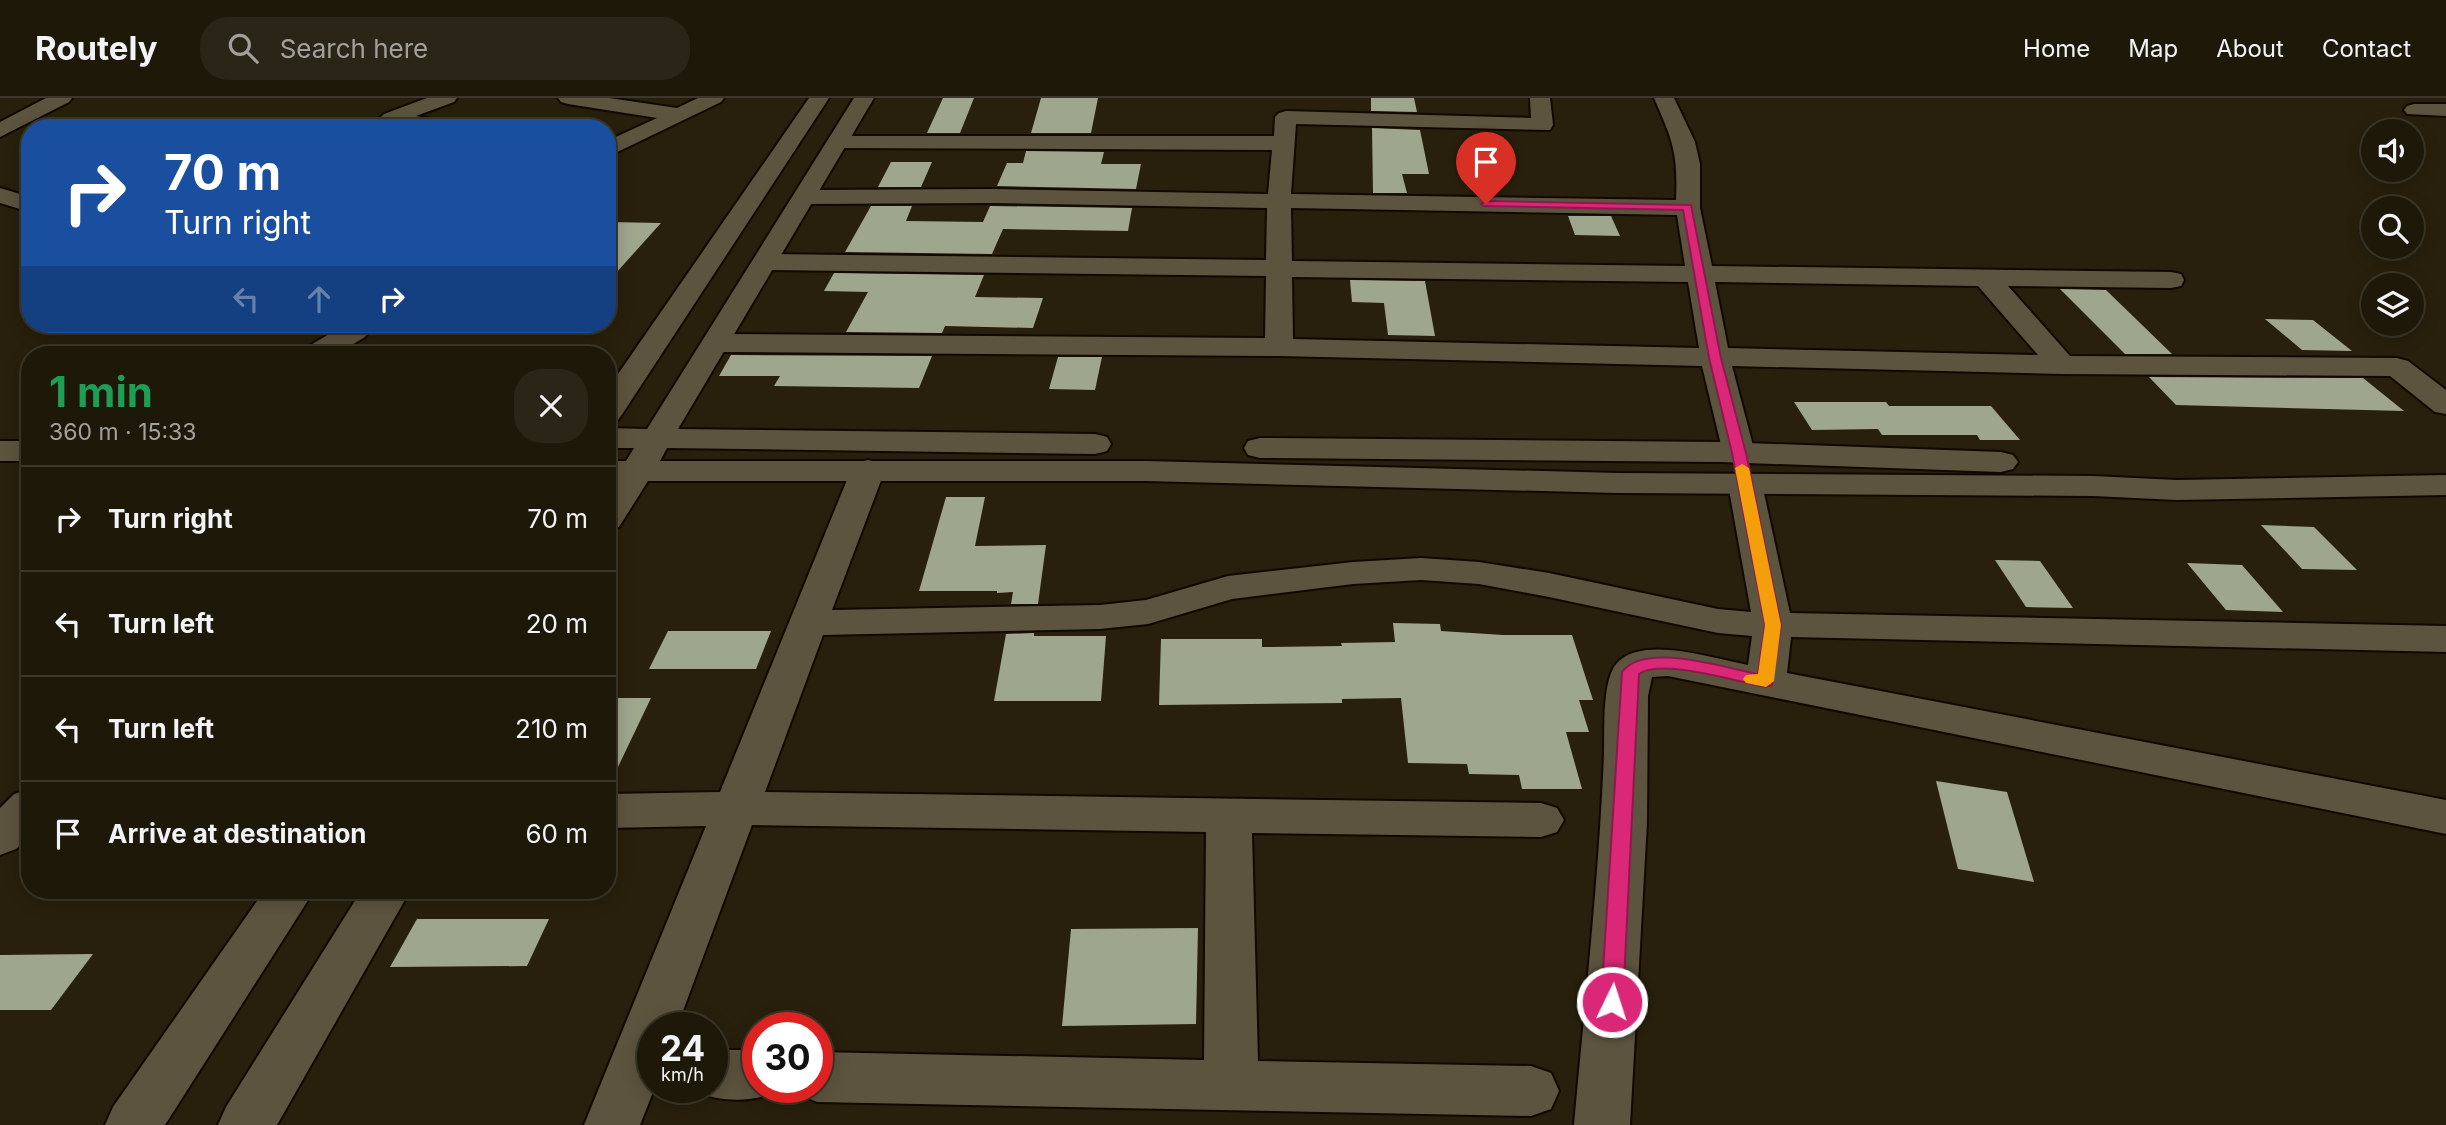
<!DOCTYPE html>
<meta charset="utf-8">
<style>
body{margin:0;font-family:Inter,sans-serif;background:#2b2517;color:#f1f3f6;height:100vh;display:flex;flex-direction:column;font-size:26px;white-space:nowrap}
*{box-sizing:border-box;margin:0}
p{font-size:23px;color:#a1a09c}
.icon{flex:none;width:38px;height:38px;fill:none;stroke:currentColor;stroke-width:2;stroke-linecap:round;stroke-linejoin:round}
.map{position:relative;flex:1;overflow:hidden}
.details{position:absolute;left:21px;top:248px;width:595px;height:553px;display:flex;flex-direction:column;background:#1e1809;border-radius:28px;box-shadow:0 4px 18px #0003,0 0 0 2px #3c372a}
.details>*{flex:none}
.guide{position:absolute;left:21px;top:21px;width:595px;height:214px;border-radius:28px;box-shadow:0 4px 18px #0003,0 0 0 2px #3c372a;background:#1a4fa0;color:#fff;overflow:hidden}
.tools{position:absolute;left:2361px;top:21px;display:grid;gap:14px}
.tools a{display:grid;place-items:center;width:63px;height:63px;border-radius:50%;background:#1e1809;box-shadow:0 4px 18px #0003,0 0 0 2px #3c372a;font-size:35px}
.speed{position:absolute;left:637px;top:914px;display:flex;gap:14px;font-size:35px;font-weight:700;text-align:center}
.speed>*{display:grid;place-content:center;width:91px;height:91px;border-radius:50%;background:#1e1809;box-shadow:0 4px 18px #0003,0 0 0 2px #3c372a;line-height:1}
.speed small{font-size:18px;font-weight:400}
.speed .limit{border:10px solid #d22;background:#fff;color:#111}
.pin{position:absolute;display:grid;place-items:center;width:60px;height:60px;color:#fff;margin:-72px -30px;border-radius:50% 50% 50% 0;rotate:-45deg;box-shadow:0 0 7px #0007}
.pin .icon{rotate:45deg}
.me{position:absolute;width:77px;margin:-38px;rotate:4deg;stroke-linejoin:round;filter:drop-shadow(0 0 5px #0008)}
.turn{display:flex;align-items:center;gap:24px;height:147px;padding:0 28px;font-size:32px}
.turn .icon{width:91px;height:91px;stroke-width:2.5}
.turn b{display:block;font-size:49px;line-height:60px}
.lanes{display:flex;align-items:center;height:66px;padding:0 28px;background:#0003;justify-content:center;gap:35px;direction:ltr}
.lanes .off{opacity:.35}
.round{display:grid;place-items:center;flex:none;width:74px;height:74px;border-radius:28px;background:#2b2517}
.head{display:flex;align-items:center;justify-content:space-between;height:119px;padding:0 28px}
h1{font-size:42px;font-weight:700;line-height:52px;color:#1e9e55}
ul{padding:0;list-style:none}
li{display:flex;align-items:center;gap:21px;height:105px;padding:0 28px;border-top:2px solid #3c372a}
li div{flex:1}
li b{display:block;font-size:26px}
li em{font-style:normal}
header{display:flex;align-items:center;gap:42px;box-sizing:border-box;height:98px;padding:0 35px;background:#1e1809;border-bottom:2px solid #3c372a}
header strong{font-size:33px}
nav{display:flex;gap:38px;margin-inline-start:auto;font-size:24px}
.search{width:490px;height:63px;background:#2b2517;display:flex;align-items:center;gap:18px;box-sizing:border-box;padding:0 24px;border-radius:28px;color:#a1a09c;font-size:26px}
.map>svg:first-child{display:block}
.building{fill:#9fa68e}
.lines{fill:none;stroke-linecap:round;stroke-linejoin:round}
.minor-casing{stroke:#110900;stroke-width:4}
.tertiary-casing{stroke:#110900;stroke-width:4}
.minor{fill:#5d543f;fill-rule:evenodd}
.tertiary{fill:#5d543f;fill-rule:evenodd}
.route{fill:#db2777;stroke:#8e194d;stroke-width:2}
.slow{fill:#f59e0b}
</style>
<header>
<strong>Routely</strong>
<div class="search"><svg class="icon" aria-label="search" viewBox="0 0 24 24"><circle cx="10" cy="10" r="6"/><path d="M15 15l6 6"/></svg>Search here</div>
<nav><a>Home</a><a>Map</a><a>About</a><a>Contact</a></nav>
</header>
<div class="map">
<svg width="2446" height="1027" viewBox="0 0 2446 1027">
<rect width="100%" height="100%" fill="#28200c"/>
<path class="building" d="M943,0H974L960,35H927Z
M1041,0H1098L1091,35H1031Z
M1371,0H1414L1417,14L1371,13Z
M1372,30L1420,32L1429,76H1402L1407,95H1373Z
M1026,53L1104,54L1101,66H1141L1136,91L997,88L1007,65H1023Z
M891,64H932L921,89H878Z
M871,108H912L906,123L983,124L990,108L1132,110L1128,133L1003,131L992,156L845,154Z
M1568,118H1611L1620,138L1575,137Z
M607,124L661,125L607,185Z
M834,175L984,177L975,199L1043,200L1033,230L945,228L942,235L846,234L868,194L824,193Z
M1350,182L1425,183L1435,238L1388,237L1384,205L1352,204Z
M2060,191L2106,192L2172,256H2125Z
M2265,221L2313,222L2352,253L2302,252Z
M731,257L932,258L919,290L774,288L780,278H719Z
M1058,259H1102L1095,292L1049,291Z
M2149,279L2363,280L2404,313L2176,307Z
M1794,304H1886L1889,308H1991L2020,342H1980L1977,337H1882L1878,331L1812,332Z
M946,399H985L975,448L1046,447L1038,506H1011L1013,494L997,495V493H919Z
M2261,427L2314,429L2357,472L2302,471Z
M1995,462L2040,463L2073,510L2026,509Z
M2187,465L2242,467L2283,514L2226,512Z
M1393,525L1440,526L1441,533L1503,537H1572L1593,602H1579L1589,634H1566L1582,691H1522L1519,677L1469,676L1467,666L1408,665L1401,600L1342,601V605L1159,607L1161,541H1262V549L1342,548L1341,545L1395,544Z
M668,533H771L756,571H649Z
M1034,535V538H1106L1101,603H994L1006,536Z
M607,600H651L607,692Z
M1936,683L2007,694L2034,784L1958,771Z
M417,821H549L527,868L390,869Z
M1198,830L1196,926L1062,928L1071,831Z
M93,856L51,912H0V857Z"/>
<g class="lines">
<g class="minor-casing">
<path id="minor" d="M46,0H72L69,4L0,39V24Z
M427,0H457L454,4L416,18L454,25L457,30H409L384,24L380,20L384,16Z
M558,0H609L677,10L698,0H724L721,4L607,59V43L657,20L568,6L561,4Z
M1530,0H1550L1553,27L1550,32L1296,26L1291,96L1676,102C1678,55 1673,43 1654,0H1674L1695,44L1700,66V110L1712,168L2171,174L2181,176L2184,182L2181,188L2171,190L2008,188L2070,258L2397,260L2408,263L2446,292V316L2435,314L2390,278L2062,276L1732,268L1755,355L1751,362L1739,365L1727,362L1723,355L1702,268L1279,258L717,254L707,251L702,245L707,239L717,236L1265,240L1266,178L767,172L758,170L754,164L758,158L767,156L1266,162L1267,110L993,105L806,106L798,104L794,99L798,94L806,92L993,91L1268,96L1272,52L839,50L831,48L828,43L831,38H1274L1275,19L1279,15L1286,13L1531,20ZM1291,110L1677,117L1685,168L1292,163ZM1292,179L1688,184L1699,250L1293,241ZM1715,184L1978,188L2038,257L1728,250Z
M2414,6H2446V18L2407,16L2404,12L2407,8Z
M292,22L300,23L302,30H275L278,25Z
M0,90L30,99V114L0,105Z
M346,226H375L365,239L335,257H299L304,251Z
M0,343H30V363H0Z
M868,362L880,365L885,372L832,512L1100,507L1146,502L1228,478L1353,464L1421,460L1479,464L1549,475L1718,511L1751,514L1728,386L1733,379L1745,376L1757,379L1762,386L1790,515L2446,528V554L1791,539L1787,575L2446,702V736L1668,578L1652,579L1648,598L1647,724L1630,1027H1574C1585,903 1599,780 1604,656C1605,633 1601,578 1619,563C1647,538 1714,561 1748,567L1752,538L1718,535L1549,499L1479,486L1421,482L1353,486L1232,501L1148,526L1100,531L823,537L765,694L1541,705L1557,710L1564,722L1557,734L1541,739L1252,735L1258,963L1531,968L1551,975L1559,993L1551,1011L1531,1018L817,1004L798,996L794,989H817V954L1204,962L1206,734L752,727L677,929H653L655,989L640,1027H584L706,728L607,730V696L720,694L851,372L856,365Z
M30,691V737L16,751L0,757V710L14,696Z
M712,952H758V989H780L777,994C750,1005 720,1004 693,993L691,989H712Z"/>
</g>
<g class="tertiary-casing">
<path id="tertiary" d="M809,0H829L623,315L618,322L607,324V292Z
M854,0H874L678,331L1095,336L1107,339L1111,346L1107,353L1095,356L667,350L660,363H1146L1618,375L2093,378L2177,382L2446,377V397L2177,402L2093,398L1618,395L1146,383H648L619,429L607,433V393L614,383H607V363H626L634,350H607V330L647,331Z
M1260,340L1720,344L2001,354L2013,357L2018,364L2013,371L2001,374L1720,364L1260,360L1248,357L1244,350L1248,343Z
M264,793H314L165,1027H105L113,1009Z
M361,793H410L277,1027H218L226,1009Z"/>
</g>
<use href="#minor" class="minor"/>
<use href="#tertiary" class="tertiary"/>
</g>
<path class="route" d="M1486,103L1691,107L1721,260L1746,355L1781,527L1772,587L1766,589C1738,584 1661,560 1639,576L1623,904L1620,911L1612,913L1604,911L1601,904L1622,574C1644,543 1726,570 1758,576L1765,527L1732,355L1709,260L1683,112L1483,108L1481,106Z"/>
<path class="slow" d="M1742,366L1749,370L1781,527L1774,583L1766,589L1746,585L1743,581L1746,577L1758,576L1765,527L1735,370Z"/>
</svg>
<div class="tools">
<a><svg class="icon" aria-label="sound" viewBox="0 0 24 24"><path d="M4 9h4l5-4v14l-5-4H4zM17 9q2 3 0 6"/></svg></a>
<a><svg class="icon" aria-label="search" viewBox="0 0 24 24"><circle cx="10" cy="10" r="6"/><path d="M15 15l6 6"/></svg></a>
<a><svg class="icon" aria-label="layers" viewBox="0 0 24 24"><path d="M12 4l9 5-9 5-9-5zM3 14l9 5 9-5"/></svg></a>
</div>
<div class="speed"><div>24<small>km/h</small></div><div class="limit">30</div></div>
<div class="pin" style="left:1486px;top:106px;background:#d93025"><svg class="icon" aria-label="arrive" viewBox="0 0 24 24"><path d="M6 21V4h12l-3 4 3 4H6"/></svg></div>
<svg class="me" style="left:1612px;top:904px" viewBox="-20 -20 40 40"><circle r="17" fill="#db2777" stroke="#fff" stroke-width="3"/><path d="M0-11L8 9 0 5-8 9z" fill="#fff"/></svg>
<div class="guide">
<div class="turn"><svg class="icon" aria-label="right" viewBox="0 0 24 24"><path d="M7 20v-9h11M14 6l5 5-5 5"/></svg><div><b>70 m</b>Turn right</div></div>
<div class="lanes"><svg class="icon off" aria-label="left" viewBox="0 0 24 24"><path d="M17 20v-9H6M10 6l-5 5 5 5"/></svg><svg class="icon off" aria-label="ahead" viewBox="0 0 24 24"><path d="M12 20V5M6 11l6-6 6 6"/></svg><svg class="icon" aria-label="right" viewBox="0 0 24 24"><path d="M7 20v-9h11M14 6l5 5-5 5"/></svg></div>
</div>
<section class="details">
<div class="head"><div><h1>1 min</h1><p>360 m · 15:33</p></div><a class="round"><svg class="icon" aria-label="close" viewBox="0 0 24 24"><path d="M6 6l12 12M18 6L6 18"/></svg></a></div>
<ul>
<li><svg class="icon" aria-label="right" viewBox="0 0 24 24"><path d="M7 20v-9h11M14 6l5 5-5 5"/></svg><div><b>Turn right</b></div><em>70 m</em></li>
<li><svg class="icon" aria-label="left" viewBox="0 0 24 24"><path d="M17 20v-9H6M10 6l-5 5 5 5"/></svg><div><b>Turn left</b></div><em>20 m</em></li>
<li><svg class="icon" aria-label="left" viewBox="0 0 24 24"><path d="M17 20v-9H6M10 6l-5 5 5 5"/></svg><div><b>Turn left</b></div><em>210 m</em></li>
<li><svg class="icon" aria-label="arrive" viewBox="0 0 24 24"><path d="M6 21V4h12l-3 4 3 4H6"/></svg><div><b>Arrive at destination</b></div><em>60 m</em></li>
</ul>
</section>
</div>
